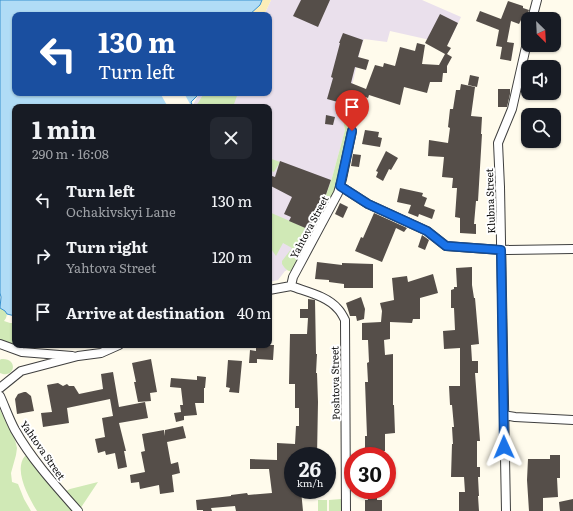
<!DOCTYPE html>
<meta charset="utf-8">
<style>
body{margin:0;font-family:Literata,serif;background:#242831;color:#f1f3f6;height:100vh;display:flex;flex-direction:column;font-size:15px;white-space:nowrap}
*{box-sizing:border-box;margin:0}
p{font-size:13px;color:#9ea1a6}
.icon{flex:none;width:22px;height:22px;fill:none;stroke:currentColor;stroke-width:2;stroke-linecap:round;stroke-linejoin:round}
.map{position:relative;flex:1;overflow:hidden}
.sheet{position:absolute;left:12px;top:104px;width:260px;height:244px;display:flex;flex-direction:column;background:#171b24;border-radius:8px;box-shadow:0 1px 3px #0004}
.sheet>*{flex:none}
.banner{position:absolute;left:12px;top:12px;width:260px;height:84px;border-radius:8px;box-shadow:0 1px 3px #0004;background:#1a4fa0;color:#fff;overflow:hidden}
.needle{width:26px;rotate:156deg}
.controls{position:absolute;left:521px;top:12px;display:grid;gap:8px}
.controls a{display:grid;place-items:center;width:40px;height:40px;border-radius:8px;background:#171b24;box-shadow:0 1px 3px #0004;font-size:20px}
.speed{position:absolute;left:284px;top:447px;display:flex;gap:8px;font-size:20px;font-weight:700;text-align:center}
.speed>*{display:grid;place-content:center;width:52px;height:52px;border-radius:50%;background:#171b24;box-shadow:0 1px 3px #0004;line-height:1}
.speed small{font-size:10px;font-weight:400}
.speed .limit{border:6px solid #d22;background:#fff;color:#111}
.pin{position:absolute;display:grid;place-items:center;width:34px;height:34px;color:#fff;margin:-41px -17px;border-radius:50% 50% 50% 0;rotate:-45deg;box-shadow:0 0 4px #0007}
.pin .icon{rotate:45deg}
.me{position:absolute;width:44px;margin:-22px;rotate:359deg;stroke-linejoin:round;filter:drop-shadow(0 0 3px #0008)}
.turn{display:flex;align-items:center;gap:14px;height:84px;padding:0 20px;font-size:18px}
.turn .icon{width:52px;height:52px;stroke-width:2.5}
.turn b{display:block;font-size:28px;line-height:34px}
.round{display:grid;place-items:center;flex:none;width:42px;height:42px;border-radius:8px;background:#242831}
.headline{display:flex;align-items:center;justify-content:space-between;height:68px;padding:0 20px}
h1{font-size:24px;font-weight:700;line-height:30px}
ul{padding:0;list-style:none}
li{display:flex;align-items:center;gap:12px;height:56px;padding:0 20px}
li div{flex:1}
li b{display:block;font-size:15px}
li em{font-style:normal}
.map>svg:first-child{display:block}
.industrial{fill:#eae0ec}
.green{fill:#d0e9b6}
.sand{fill:#fbedb8}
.water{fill:#b0dcf6;stroke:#3790ce}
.pier{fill:#fffbec}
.building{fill:#554e49}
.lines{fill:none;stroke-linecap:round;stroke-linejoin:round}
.street-casing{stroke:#3f3f3f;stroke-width:10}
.street{stroke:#fff;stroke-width:8}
.route-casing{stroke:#114b97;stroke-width:10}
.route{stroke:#1a73e8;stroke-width:7}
.labels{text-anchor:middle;stroke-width:4;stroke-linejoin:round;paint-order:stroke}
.street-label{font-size:10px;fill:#0c0c0c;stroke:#fff}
</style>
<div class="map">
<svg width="573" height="511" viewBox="0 0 573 511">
<rect width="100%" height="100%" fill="#fffbec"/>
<path class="industrial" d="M271,0H422L461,17L448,44L390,31L387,42L364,39L360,51L347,108L341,111L345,130L332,178L320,212L305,240L286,271H285L278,280L269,282V107H193V105L199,94L198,93H269V15H264Z"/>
<path class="green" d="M204,93H238L233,107H193L198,103Z
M347,108L350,118V132L336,193L292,271C287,272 284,267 282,264V261L292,248L283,243L276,256L269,246V212L306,228L301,238L305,240L320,212L332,178L345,130L341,111Z
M269,158L280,162L274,172L269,170Z
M0,308L5,311L7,314L6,318L4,321L10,323H15V344H8L0,341Z
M1,359C19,357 15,380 0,373V360Z
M0,409L5,420L15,440L17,448L16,455L11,473L12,482L18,484L24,499L31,511H0Z
M25,456H28L74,511H37C29,498 13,470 25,456Z
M98,482L80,509L64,492L70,489Z
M341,499V511H329V500Z
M318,500H327V511H318Z"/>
<path class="sand" d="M262,0H271L264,15H249L260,5Z"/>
<path class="water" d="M0,0H262L260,5L249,15H15V93H198L199,94L191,102L193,107H15V316L7,314L5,311L0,308L1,297L0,293Z"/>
<path class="pier" d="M160,93H184L190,104V107H168Z"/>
<path class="building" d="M301,0H330L318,27L293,16Z
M508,1L523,6V8L529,10L525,21L521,20L519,24L511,21L507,42L514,43L511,61L500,59L502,47L496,46L499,30L476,21L480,11L501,19Z
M440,14L458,23L447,46L451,48L447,54L452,57L447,66V73H443L442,82H430L427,93L404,87L400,105L369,95L368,98L349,91L345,104L327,99L333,78L331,77L340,43H339L343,33L363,40L358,57L369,60L366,70L355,67L351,83L366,89L375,65L383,67L384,63L395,66L400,47L415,51L417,43L425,45L422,64L439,65L445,54L425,43Z
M470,75L479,77L477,87L468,85Z
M461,84L475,87L471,116L482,117L481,134H482L478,201H476L474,224H476V234L460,233V218L455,217L457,188H452L453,178L442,177L444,157L428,156L429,140L448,143L450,128L448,127L450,109H453L456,90H460Z
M498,89H510V94L507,107H498Z
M326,115L335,117L333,125L325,124Z
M365,130L379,132L378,137L382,138L380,147L362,144Z
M386,151L398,158L391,170L389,169L383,181L376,177L378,172L376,171Z
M353,154L361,155L359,167L351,166Z
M280,161L331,180L320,212L310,230L289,221L291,217L284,214L292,197L269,185V175L275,177Z
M400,188L423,193L422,196L427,198L424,206L435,210L432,219L419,214L418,217L408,213L411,205L397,202Z
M340,203L348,207L343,218L335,214Z
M374,213L407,228L404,232L396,228L382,262L355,251L361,237L363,238Z
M422,235L429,240L425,250L418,247Z
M317,262L342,265V263L373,264V288H344V284L329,282V280L315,279Z
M472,267V285L474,298H475L479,344L471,345L472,361H478V373H475L480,441H477V467H480V477H478L479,496H478L479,511H459V492H465L464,477H451L452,444H453L452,427H454L452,405H450L449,386H460V348L444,349L443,331L455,330L454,308H451V290L454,289V287H457L456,268Z
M433,274L438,293L420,298V319H413L412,323L390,322V339L384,340L385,355L393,354V405H394L395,433L385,434V451H381V456H365V436H367L365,382H368L367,363L369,362L368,340H362V323L381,322L382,311L380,303L394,300L392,278L407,276L408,282Z
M361,297L365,309L364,319L357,321L356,316H350L346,303Z
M308,299L315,300L316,354H317L316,373H317L318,402L317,456H293V490H301L303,511H236L235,506L211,508L212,511H203V510H197L196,500L231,496V495L247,493L248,495L272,493L269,469H250V459L277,460V443L295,444L296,426H299V408H295V384H289L290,334H307L308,318H300V309H308Z
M256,345H274L273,360L257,359V363H249L250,350L256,351Z
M151,359L157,392L150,393L151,401L138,402L134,382H136L132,363Z
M228,360L242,361L239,393L229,392L230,388L226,387Z
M113,372L119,407L145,402L148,418L119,423L126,451H124L127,467L118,469L115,453L106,455L105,451L98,453L95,439L105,437L102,418L113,416L110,399L67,408L69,423L43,427L41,413L52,412L47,385L58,383L63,386L67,384L69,386H74L79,394L103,389L101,374Z
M197,376L206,377L205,388H204V403H195L197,415L184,416V420L176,422L174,413L181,412L180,405H183L181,388L170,387L171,378L197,380Z
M24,392H26L31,396L34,411L17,414L15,399L18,394Z
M183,426L186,438L167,442L171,464L178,462L180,473L172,475L174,492L160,494L159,485L140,489L139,482L131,483L130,475L145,472L141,452L145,451L142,434L164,430L165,436V430Z
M550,455H560V478H557L558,497L543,498V511H529L527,480L528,459H550Z
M367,496H377V500H382V511H365V500H368Z
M573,499V511H560L559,502Z"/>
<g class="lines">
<g class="street-casing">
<path id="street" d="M532,19L537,0
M340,186L368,204L427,231L446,246L501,250L573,249
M291,286C307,292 327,296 338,309C341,312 343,316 345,320L346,511
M291,286L293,277L300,264L338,193L342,179L352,131
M269,290L291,286
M0,344L22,352L72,356
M0,388L21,371L78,356L101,353L119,345
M0,396C5,407 9,419 15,430C32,460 55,485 78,511
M504,415L515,417L573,420
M506,511L500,187L498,143L512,109L528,38"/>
</g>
<use href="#street" class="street"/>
</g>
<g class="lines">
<g class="route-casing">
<path id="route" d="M352,131L340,186L368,204L427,231L446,246L501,250L504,447"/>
</g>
<use href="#route" class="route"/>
</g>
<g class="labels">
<g class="street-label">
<text transform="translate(490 201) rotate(-92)" y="4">Klubna Street</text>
<text transform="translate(309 227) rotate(-62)" y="4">Yahtova Street</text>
<text transform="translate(335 383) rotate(-91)" y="4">Poshtova Street</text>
<text transform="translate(43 450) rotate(55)" y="4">Yahtova Street</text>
</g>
</g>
</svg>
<div class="controls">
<a><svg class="needle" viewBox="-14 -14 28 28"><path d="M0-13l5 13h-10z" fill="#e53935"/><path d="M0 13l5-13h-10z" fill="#9ea1a6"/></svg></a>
<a><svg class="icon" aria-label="sound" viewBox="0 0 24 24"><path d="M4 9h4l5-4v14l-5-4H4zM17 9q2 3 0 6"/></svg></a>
<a><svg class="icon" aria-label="search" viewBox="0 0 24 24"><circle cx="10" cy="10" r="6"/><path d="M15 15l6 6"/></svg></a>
</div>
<div class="speed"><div>26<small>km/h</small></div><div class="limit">30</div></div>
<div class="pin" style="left:352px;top:131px;background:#d93025"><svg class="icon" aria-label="arrive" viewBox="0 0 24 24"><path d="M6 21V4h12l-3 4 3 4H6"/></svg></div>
<svg class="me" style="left:504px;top:447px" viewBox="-20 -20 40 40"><path d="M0-17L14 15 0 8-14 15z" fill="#1a73e8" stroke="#fff" stroke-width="4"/></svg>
<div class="banner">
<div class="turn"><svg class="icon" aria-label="left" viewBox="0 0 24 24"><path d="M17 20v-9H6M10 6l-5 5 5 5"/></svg><div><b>130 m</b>Turn left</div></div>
</div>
<section class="sheet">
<div class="headline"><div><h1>1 min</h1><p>290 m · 16:08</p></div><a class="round"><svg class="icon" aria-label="close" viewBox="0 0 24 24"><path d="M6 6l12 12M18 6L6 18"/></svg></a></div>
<ul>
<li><svg class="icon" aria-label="left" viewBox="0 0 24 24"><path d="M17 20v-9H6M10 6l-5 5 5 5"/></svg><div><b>Turn left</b><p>Ochakivskyi Lane</p></div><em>130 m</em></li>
<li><svg class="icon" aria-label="right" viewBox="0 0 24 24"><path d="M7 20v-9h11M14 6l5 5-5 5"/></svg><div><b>Turn right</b><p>Yahtova Street</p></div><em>120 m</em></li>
<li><svg class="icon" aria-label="arrive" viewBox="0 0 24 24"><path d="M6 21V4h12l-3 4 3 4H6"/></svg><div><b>Arrive at destination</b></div><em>40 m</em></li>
</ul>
</section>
</div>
